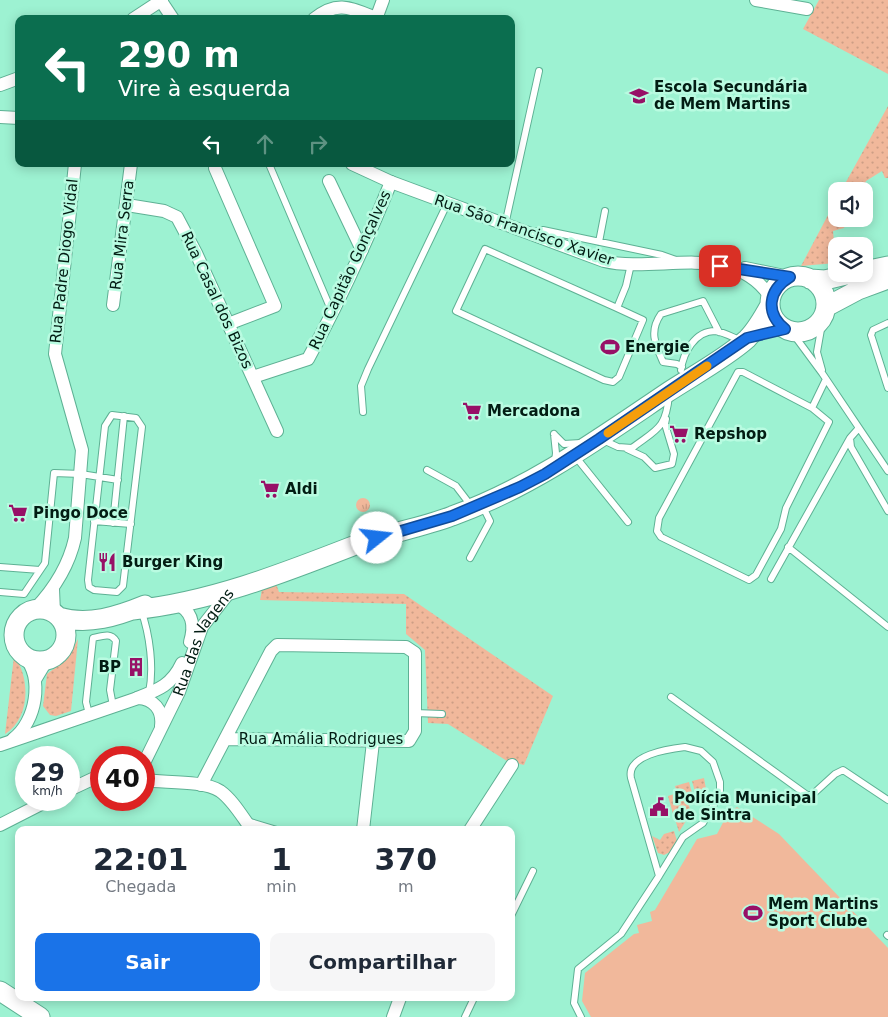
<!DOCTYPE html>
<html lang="pt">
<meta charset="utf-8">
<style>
body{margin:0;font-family:"DejaVu Sans",sans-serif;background:#f6f6f7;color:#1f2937;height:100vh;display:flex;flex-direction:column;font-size:19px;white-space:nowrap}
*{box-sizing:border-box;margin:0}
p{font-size:16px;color:#747a83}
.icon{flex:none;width:28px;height:28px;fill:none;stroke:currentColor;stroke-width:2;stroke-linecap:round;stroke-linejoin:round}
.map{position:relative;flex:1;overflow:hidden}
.details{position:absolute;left:15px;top:826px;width:500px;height:175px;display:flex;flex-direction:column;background:#fff;border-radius:10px;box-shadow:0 2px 12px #0003}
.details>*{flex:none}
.banner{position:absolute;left:15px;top:15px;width:500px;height:152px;border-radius:10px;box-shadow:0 2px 12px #0003;background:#0b6e4f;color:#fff;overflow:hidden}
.fabs{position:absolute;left:828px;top:182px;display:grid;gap:10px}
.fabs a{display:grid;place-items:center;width:45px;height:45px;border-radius:10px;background:#fff;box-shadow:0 2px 12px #0003;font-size:25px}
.speed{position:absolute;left:15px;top:746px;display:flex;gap:10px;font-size:25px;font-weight:700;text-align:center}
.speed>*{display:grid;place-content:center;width:65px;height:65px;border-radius:50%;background:#fff;box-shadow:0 2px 12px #0003;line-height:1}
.speed small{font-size:12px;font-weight:400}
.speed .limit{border:8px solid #d22;background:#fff;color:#111}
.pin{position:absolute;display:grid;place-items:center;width:42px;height:42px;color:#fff;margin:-21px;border-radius:10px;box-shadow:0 2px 8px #0006}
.me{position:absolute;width:55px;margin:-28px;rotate:74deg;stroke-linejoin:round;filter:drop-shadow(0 0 4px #0008)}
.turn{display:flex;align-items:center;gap:18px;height:105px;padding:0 20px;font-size:22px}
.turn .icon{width:65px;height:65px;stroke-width:2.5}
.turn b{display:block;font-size:35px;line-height:42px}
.lanes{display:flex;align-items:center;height:48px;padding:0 20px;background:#0003;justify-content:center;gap:25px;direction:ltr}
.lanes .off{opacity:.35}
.eta{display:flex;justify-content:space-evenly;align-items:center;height:85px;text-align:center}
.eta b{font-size:30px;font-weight:700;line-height:35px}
.button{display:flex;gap:10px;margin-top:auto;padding:10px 20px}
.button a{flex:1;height:58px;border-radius:10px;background:#1a73e8;color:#fff;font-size:20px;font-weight:700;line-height:58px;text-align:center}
.button a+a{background:#f6f6f7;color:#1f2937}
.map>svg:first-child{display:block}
.grass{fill:url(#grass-dots)}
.park{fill:url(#park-tufts)}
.pitch{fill:#f1b89b}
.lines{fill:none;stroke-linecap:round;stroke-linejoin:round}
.lane-casing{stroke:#5eb194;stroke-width:8}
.street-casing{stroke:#5eb194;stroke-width:14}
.secondary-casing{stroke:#5eb194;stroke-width:21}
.lane{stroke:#fff;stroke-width:6}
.street{stroke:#fff;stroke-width:12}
.secondary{stroke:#fff;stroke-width:19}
.route-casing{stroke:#114b97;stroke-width:12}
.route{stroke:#1a73e8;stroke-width:9}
.slow{stroke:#f59e0b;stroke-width:9}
.labels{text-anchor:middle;stroke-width:5;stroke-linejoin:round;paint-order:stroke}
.poi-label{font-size:15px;font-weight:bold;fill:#021c13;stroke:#b9fbe1;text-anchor:start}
.street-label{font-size:15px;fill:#021c13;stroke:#b9fbe1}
</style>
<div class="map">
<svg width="888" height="1017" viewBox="0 0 888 1017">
<defs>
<pattern id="grass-dots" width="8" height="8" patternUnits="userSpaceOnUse" patternTransform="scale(1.25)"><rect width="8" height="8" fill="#f1b89b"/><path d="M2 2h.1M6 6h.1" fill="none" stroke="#cd9e85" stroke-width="1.8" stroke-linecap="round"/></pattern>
<pattern id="park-tufts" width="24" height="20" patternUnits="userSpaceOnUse" patternTransform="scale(1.25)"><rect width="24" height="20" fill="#f1b89b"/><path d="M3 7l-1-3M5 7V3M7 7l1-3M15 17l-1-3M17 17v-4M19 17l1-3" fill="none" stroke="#cd9e85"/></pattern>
</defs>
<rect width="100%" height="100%" fill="#9df2d2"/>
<path class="grass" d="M819,0H888V74L803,29Z
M888,106V178H885L882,171L866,181L861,191H841Z
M836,200V219H848L844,228L833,231L836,263L801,266Z
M275,581L279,592L404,594L553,696L524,765L507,761L448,724L428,723L425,650L406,634V604L260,600L262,589Z
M78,639L71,711L56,716L50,715L43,706L47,674L68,658Z
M14,656C31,678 30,719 5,734Z
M704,778L706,789L701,798L697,799L692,781Z
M689,782L694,800L688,802L690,809L673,814L668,796L677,793L675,786Z
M690,811L691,813L679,832L674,816Z
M674,831L677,841L670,852L664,855L658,853L652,836L660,840L664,834Z"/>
<path class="park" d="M356 505a7 7 0 1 1 14 0a7 7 0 1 1-14 0Z"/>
<path class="pitch" d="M737,807L779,834L888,948V1017H591L582,1001L585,973L634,934L639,933L637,925L652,921L650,912L655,910L697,839L717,834L728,813Z"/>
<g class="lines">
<g class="lane-casing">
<path id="lane" d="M269,164L332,312
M505,225L539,71
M532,232L543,230L662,255L676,260
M599,242L605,211
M617,308L643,320L619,377L613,382L604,380L456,311L485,249L617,308L626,286L631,264
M888,323L873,330L871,335L888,388
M791,331L822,373L888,471
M682,367L677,364L663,362C655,344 649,331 661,314L703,301L719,332
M681,370C683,353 695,331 715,331C724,332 734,338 742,341
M822,370L817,352L823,318
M738,372H743L812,408L829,422L786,508L781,529L756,575L749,580L661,537L657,531L659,518Z
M812,408L826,379
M363,412L361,386L368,369L447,204
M112,415L136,418L142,427L123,586L117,592L94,590L89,587L88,580L105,426Z
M858,429L850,438L851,447L888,511
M554,434L564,444L581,443
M554,434L556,453L555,462
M603,440L618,447L632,448C657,429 666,429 669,395
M627,449L644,457L655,468L672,464L674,454L665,424L666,419
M575,456L628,522
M427,470L456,486L472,507
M94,521L131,524
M113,523L124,416
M788,547L888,627
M470,558L490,521L482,505
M0,567L40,570
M771,579L850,438
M0,592L24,594L45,563L54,473L81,474L118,480
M141,610C150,635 154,668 149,693
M671,697L807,795H812L835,774L843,770L888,800
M415,713L442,714
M89,714L86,702L93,638C102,636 111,632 116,641L110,690L113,706
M685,747L701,751L713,762L720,782V794L703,823L683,837L659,876L631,778C626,755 668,749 685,747Z
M247,821L277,830
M511,916L533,871
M887,935L888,936
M465,1017L474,998
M581,1017L574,1003L578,969L621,934L659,876"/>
</g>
<g class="street-casing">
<g id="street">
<path d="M756,0L807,9"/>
<path d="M161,1L173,19"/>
<path d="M133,19L162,0"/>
<path d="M314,19C337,0 351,8 376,18"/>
<path d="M376,19L383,0"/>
<path d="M0,85L19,78"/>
<path d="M0,117L19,118"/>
<path d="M352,164L391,182L604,261C658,274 734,240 771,298"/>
<path d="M215,168L275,306L228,324"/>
<path d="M329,181L362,250"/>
<path d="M127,205L164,211L177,217L196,253L277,431"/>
<path d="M745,268L789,277"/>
<path d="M113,305L131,164"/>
<path d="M253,377L308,359C340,301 366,243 391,182"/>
<path d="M53,589L54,613"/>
<path d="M175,603C193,611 195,625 190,642"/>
<path d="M35,609C54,589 69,565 75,538L82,450L55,354L75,164"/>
<path d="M35,680L47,660"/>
<path d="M137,698C158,690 172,685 182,663"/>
<path d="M13,739C36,722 44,678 24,656"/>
<path d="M0,745L138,698C154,699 163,710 161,726"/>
<path id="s1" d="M144,763L179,692L202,627L231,590"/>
<path d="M144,780C164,783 203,780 220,791C233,800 243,818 252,830"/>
<path d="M201,785L271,651L277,645L406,647L415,653V731L409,741L225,739"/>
<path d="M69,790L101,775"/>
<path d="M0,825L49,800"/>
<path d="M363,830L373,742"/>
<path d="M470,830L512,765"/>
<path d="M393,1017L400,998"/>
</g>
</g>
<g class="secondary-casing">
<path id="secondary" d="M864,271L888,266
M770 304a28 28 0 1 1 56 0a28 28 0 1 1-56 0Z
M810,279L825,280L850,274
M826,307L858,290L888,279
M14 635a26 26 0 1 1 52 0a26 26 0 1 1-52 0Z
M133,610C211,602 286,572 358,544C388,533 421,528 452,516C530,488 597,440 665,394C689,378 726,358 747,339C756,330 764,316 770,305
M59,617C88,626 118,616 145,605
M0,991L40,1017"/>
</g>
<use href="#lane" class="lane"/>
<use href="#street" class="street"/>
<use href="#secondary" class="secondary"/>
</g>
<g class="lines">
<g class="route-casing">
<path id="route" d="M377,538L452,516L520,487L545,474L599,439L747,338L785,329C765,313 768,290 790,277L720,266"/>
</g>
<use href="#route" class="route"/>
<path class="slow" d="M608,433L707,366"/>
</g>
<defs>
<g id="school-bare" transform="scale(1.5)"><path d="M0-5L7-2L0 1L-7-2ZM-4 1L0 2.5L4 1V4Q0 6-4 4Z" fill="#971067" stroke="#b9fbe1" stroke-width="2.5" paint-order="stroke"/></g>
<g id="stadium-bare" transform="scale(1.5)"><path d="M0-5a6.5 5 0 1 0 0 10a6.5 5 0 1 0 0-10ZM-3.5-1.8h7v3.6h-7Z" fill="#971067" stroke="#b9fbe1" stroke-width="2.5" paint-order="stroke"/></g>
<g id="supermarket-bare" transform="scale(1.5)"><path d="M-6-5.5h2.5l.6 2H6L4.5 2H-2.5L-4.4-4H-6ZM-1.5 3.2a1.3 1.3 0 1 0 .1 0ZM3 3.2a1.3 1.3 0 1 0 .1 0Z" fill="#971067" stroke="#b9fbe1" stroke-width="2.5" paint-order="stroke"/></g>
<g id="restaurant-bare" transform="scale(1.5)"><path d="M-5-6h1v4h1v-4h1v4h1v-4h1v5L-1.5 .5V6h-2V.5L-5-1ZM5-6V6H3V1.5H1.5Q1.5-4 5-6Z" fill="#971067" stroke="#b9fbe1" stroke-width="2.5" paint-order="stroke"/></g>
<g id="building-bare" transform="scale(1.5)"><path d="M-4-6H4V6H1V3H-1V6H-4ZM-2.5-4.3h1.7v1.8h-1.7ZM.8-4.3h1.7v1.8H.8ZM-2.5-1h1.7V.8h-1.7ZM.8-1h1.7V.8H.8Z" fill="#971067" stroke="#b9fbe1" stroke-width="2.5" paint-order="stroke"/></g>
<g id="civic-bare" transform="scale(1.5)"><path d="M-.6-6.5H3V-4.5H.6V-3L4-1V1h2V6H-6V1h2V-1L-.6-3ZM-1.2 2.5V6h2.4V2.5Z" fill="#971067" stroke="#b9fbe1" stroke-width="2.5" paint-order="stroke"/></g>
</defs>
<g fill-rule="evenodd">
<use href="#school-bare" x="639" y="96"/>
<use href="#stadium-bare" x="610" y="347"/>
<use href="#supermarket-bare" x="472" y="411"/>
<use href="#supermarket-bare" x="679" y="434"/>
<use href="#supermarket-bare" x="270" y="489"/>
<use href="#supermarket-bare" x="18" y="513"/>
<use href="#restaurant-bare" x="107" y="562"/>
<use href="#building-bare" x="136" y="667"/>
<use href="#civic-bare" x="659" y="807"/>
<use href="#stadium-bare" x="753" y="913"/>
</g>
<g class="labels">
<g class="poi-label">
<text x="654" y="92">Escola Secundária<tspan x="654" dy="17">de Mem Martins</tspan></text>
<text x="625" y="352">Energie</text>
<text x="487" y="416">Mercadona</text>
<text x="694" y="439">Repshop</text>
<text x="285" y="494">Aldi</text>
<text x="33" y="518">Pingo Doce</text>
<text x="122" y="567">Burger King</text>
<text x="121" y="672" text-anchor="end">BP</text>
<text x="674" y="803">Polícia Municipal<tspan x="674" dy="17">de Sintra</tspan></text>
<text x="768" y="909">Mem Martins<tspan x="768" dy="17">Sport Clube</tspan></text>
</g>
<g class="street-label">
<text transform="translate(524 230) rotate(19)" y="5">Rua São Francisco Xavier</text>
<text transform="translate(122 235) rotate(-83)" y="5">Rua Mira Serra</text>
<text transform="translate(64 261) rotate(-84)" y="5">Rua Padre Diogo Vidal</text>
<text transform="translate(350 270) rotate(-65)" y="5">Rua Capitão Gonçalves</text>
<text transform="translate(217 300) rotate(65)" y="5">Rua Casal dos Bizos</text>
<text dy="5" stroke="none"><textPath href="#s1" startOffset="135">Rua das Vagens</textPath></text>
<text x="321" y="744">Rua Amália Rodrigues</text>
</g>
</g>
</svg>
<div class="fabs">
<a><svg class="icon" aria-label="sound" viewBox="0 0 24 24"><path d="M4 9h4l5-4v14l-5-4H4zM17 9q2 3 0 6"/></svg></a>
<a><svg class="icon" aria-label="layers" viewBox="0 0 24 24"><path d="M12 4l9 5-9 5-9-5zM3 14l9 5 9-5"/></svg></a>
</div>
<div class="speed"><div>29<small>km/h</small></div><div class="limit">40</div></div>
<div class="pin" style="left:720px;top:266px;background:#d93025"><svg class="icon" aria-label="arrive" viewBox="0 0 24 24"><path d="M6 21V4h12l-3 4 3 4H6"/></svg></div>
<svg class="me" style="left:377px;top:538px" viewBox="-20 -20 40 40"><circle r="19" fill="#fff"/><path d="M0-13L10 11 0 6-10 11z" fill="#1a73e8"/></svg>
<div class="banner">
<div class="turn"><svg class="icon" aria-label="left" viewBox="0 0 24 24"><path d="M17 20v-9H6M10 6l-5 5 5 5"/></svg><div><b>290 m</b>Vire à esquerda</div></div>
<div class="lanes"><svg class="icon" aria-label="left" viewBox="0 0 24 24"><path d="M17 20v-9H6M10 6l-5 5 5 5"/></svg><svg class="icon off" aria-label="ahead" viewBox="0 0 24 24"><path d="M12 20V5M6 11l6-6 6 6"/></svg><svg class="icon off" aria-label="right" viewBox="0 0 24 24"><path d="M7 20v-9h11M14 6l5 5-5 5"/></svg></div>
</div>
<section class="details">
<div class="eta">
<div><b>22:01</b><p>Chegada</p></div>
<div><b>1</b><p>min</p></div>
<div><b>370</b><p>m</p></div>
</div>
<div class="button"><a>Sair</a><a>Compartilhar</a></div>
</section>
</div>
